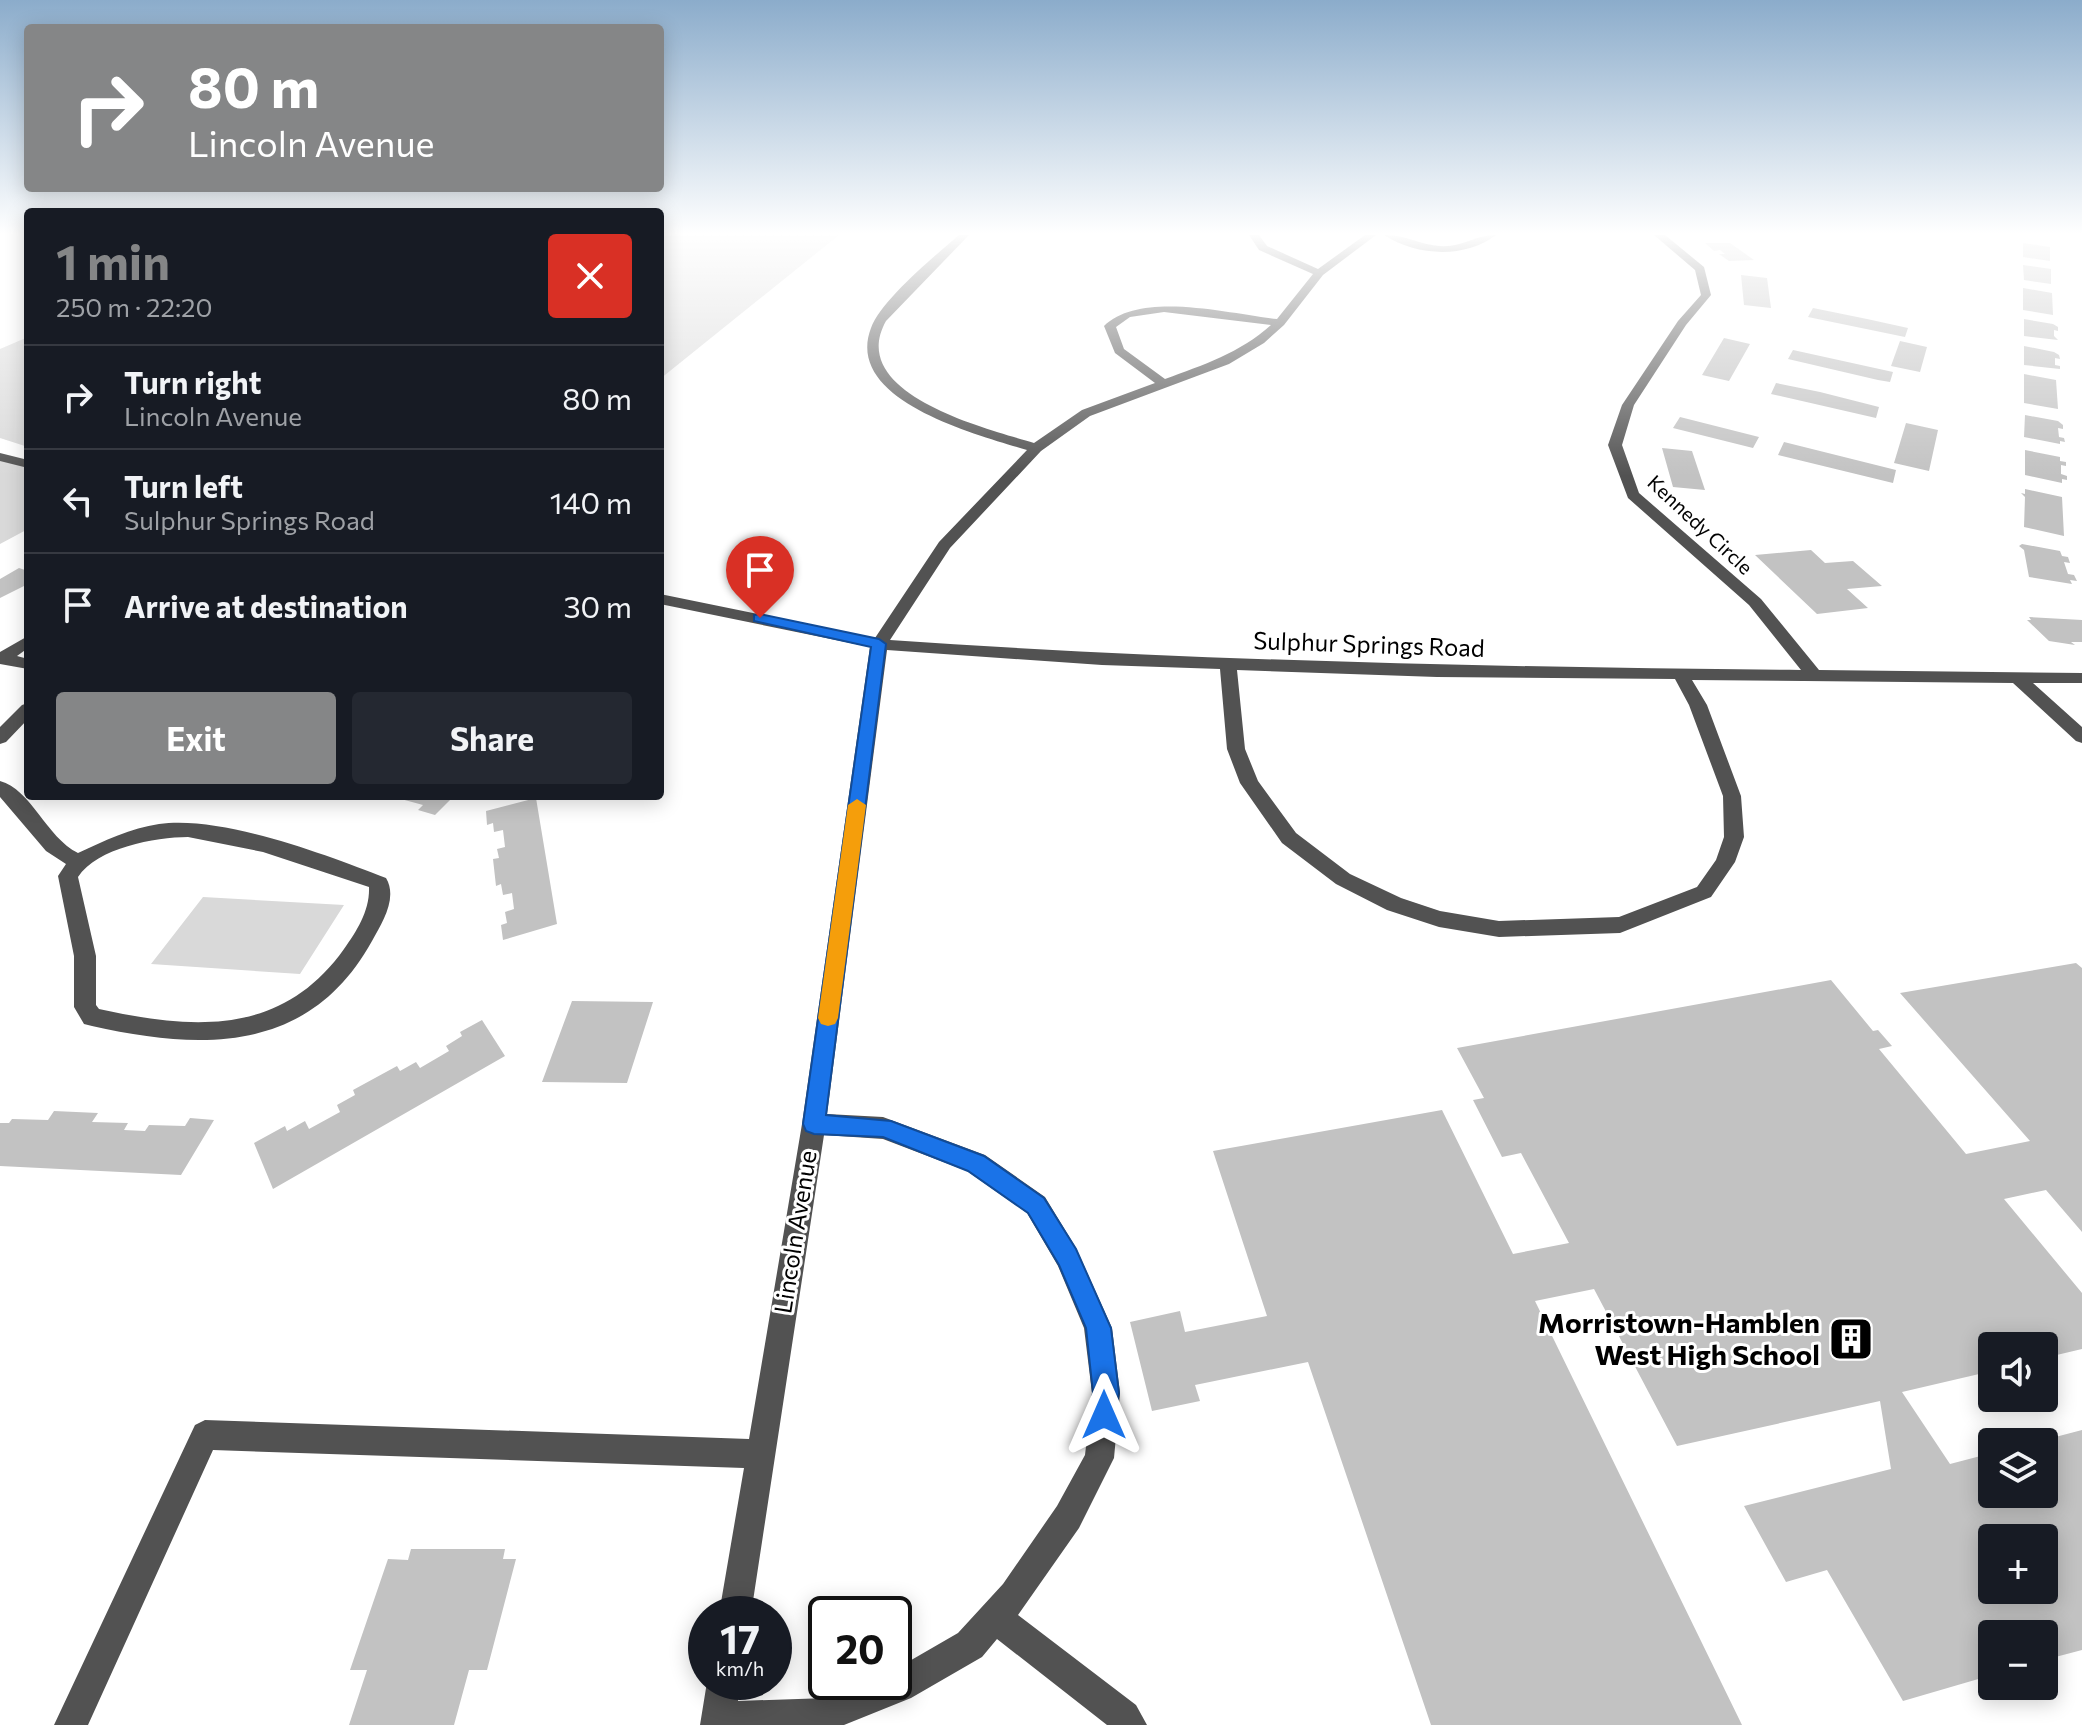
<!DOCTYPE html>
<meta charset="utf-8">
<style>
body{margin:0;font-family:Commissioner,sans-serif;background:#242831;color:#f1f3f6;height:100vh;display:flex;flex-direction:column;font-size:30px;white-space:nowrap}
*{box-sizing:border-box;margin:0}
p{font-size:26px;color:#9ea1a6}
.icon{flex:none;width:44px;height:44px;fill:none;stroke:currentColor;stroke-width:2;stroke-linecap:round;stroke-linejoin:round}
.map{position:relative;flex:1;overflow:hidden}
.drawer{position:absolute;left:24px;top:208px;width:640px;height:592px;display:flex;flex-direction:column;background:#171b24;border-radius:8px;box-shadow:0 4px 20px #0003}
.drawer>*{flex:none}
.banner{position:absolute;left:24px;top:24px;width:640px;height:168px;border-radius:8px;box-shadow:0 4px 20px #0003;background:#858687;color:#fff;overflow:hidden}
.tools{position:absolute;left:1978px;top:1332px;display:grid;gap:16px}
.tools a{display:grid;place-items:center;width:80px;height:80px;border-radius:8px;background:#171b24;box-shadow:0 4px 20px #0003;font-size:40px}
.speed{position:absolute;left:688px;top:1596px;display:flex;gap:16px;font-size:40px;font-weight:700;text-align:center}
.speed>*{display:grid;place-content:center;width:104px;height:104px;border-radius:50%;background:#171b24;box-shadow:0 4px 20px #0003;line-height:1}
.speed small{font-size:20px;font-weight:400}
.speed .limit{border:4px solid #111;border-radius:12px;background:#fff;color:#111}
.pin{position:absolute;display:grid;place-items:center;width:68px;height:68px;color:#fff;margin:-82px -34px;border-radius:50% 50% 50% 0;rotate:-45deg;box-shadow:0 0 8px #0007}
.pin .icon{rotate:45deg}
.me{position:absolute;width:88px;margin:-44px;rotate:0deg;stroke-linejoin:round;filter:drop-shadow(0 0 6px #0008)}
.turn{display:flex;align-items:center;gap:28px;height:168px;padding:0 32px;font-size:36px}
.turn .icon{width:104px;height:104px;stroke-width:2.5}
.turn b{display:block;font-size:56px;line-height:68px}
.round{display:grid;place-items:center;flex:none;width:84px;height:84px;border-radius:8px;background:#242831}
.overview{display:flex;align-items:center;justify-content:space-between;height:136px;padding:0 32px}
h1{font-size:48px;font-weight:700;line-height:60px;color:#858687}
.action{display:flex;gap:16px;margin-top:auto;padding:16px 32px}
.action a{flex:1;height:92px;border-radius:8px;background:#858687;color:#fff;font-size:32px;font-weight:700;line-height:92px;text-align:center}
.action a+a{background:#242831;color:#f1f3f6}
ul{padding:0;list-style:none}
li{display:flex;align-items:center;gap:24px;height:104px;padding:0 32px;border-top:2px solid #363941}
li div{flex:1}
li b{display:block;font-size:30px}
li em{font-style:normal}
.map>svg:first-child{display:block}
.green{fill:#d9d9d9}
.building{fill:#c2c2c2;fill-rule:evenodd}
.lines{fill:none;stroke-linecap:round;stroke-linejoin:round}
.minor{fill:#525252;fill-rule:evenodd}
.route{fill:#1a73e8;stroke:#114b97;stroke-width:2}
.slow{fill:#f59e0b}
.labels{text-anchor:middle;stroke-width:6;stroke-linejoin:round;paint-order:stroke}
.far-street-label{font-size:20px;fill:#000;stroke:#fff}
.street-label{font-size:24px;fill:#000;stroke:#fff}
.near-poi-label{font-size:28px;font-weight:bold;fill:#000;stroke:#fff;text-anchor:end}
</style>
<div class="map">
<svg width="2082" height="1725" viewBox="0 0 2082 1725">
<rect width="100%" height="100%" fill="#fff"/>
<path class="green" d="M660,235H839L660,379Z
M28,337V447L0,438V349Z
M0,457L28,464V529L0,544Z
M203,897L344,905L300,974L151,964Z"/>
<path class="building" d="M1705,243H1730L1754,260L1729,261L1719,254H1725L1720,250L1714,251Z
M2023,243L2050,247V261L2023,257Z
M2023,265L2051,269V284L2024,280Z
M1741,275L1767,278L1771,308L1744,305Z
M2023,288L2052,293L2053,315L2023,310Z
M1813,308L1867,319L1908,328L1905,337L1808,317Z
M2024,319L2053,324L2058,327V331L2054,330V336L2058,340L2024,336Z
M1724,338L1750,344L1729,381L1702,375Z
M1900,341L1927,347L1920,372L1891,366Z
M2024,346L2054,352L2059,355L2060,359L2055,358V365L2060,366V369L2024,365Z
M1793,350L1893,372L1890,382L1878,380L1788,359Z
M2024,374L2056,380L2058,409L2024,403Z
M1776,383L1820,392L1879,407L1876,418L1771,394Z
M2025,415L2058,421L2063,425V429L2058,428L2059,437L2064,438L2065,442L2060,441V444L2024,437Z
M1680,417L1759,437L1753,448L1673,428Z
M1906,423L1938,430L1929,471L1894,463Z
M1784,442L1896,470L1893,483L1778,455Z
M1662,448L1692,451L1705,490L1673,487Z
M2025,450L2060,457V461L2066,462V466L2061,465V474L2067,476V480L2062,479V483L2025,475Z
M2025,489L2062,497L2064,536L2024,527L2025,497L2021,493L2025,494Z
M2022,544L2060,551L2062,556L2068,557L2070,563L2064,562L2068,574L2074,575L2077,581L2070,580L2072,584L2029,577L2024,550L2019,546Z
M1811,550L1825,563L1853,561L1882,586L1847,589L1868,608L1817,614L1755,555Z
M19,568L28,571V584L0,598V579Z
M2029,617L2082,620V642H2071L2075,645L2049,641L2027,620H2031Z
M404,796H454L435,815L418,810L423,805L401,799Z
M536,798L557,924L503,940L501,925L507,923L505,912L514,909L512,893L503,895L501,884L496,886L493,859L499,858L497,849L505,847L503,830L494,832L493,823L487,825L486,811Z
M2076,963L2082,968V1232L2046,1190L2004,1199L2082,1293V1349L2044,1358V1346H1992V1371L1902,1392L1950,1464L1992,1453V1494H2044V1440L2082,1430V1650L2044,1660V1634H1992V1675L1903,1701L1827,1570L1786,1582L1744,1506L1891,1469L1880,1401L1677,1446L1594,1289L1535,1301L1742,1725H1431L1308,1362L1195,1385L1200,1401L1152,1411L1130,1322L1180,1311L1185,1332L1267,1316L1213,1151L1442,1110L1513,1254L1569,1243L1521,1153L1502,1157L1473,1100L1484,1098L1457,1048L1831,980L1873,1031L1878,1030L1892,1046L1879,1049L1966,1154L2030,1141L1900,993ZM1992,1538H2044V1590H1992Z
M572,1001L653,1002L627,1083L542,1082Z
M482,1020L505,1056L273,1189L254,1143L285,1126L287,1131L305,1121L309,1129L340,1112L337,1105L355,1095L353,1090L397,1066L400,1071L416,1062L420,1068L449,1051L446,1046L462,1036L460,1032Z
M54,1111L98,1113L92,1122L128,1123L124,1130L145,1131L149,1125L185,1126L190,1118L214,1120L181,1175L0,1166V1123H9L12,1119L48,1120Z
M411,1549H505L503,1559H516L487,1670H469L454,1725H349L367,1670H350L388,1559L408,1560Z"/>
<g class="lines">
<path class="minor" d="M959,235H969L886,321C845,394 987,429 1034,443L1082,410L1155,383L1115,353L1104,326C1141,290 1229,314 1277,319L1313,274L1259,250L1249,235H1259L1267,246L1318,269L1365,235H1376L1323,275L1284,325L1264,343L1229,364L1090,416L1041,451L950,548L890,640C1194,661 1497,667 1801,670L1749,605L1628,498L1608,445L1622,405L1678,321L1701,295L1695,270L1654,235H1665L1704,267L1711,295L1686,325L1634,405L1622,445L1639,493L1761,599L1819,670L2082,673V683H2033L2082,727V743L2076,741L2013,683L1692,680L1707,705L1741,796L1744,837L1735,862L1711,897L1620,933L1499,937L1439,927L1387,910L1336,884L1282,843L1240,783L1227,749L1220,669L1102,665L887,650L827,1114L883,1117L985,1155L1045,1197L1076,1248L1112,1328L1120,1393L1114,1458L1079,1528L1018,1615L1136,1705L1147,1725H1107L997,1639L982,1657L911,1698L844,1725H700L707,1682H741L738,1701L827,1698L867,1682H894V1670L958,1633L1003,1584L1057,1506L1085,1455L1092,1393L1084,1328L1058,1266L1027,1213L967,1171L883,1139L824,1135L751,1614H719L744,1468L213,1450L88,1725H54L195,1425L205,1420L749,1439L802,1124L870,647L660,604V594L875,638L939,542L1027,450C979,435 843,401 871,328C881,300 936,255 959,235ZM1164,312L1271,325C1240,353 1203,365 1165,379L1124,349L1116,327L1130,317ZM1237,670L1437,677L1675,679L1689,705L1723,796L1724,837L1716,860L1697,887L1619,917L1499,921L1440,911L1401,898L1350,874L1296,833L1258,781L1245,749Z
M1384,235C1404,234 1421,245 1440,246C1461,248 1477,234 1496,235C1465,259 1416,256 1384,235Z
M0,453L28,460V468L0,461Z
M28,636V648L17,656L28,659V669L0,664V652Z
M28,703V719L6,742L0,744V727L22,705Z
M0,781C31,789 46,837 78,853C104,841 131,828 159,824C222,815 327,855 386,878C398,898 382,923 372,941C310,1053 204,1051 92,1026L84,1024L74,1007V956L58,876L66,864L46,851L0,797ZM188,837L263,852L369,887C370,910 357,931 344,949C282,1036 194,1030 99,1009L96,1005V956L78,877C97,848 155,837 188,837Z"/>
</g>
<linearGradient id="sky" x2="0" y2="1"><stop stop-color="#8baccb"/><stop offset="0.49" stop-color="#fff"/><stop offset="1" stop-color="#fff" stop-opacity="0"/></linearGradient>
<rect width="2082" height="476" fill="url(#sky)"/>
<path class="route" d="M760,614L879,639L886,644L826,1115L891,1121L984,1156L1044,1198L1076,1249L1111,1328L1119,1393L1113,1424L1104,1428L1094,1424L1090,1415L1093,1393L1086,1328L1059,1265L1028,1213L968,1171L883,1137L814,1134L806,1131L803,1124L871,647L754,621V615Z"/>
<path class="slow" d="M857,799L866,805L838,1018L835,1024L828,1026L821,1024L818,1018L848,805Z"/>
<defs>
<g id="building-square" transform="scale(2.3)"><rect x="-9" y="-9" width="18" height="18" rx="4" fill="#000" stroke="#fff"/><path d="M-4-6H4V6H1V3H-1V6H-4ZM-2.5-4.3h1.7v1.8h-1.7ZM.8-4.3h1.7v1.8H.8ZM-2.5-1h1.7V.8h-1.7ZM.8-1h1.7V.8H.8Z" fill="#fff"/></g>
</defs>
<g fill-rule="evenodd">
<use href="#building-square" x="1851" y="1339"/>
</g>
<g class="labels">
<g class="far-street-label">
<text transform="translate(1700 525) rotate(43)" y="7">Kennedy Circle</text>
</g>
<g class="street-label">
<text transform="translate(1369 645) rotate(2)" y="8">Sulphur Springs Road</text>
<text transform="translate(796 1232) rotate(-81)" y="8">Lincoln Avenue</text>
</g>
<g class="near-poi-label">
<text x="1820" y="1333">Morristown-Hamblen<tspan x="1820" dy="32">West High School</tspan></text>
</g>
</g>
</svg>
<div class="tools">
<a><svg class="icon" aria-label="sound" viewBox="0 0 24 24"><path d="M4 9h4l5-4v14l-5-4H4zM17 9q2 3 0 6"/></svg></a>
<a><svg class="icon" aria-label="layers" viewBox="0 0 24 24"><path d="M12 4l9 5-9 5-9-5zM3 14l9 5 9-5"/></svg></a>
<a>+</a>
<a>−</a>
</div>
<div class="speed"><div>17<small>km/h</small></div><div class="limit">20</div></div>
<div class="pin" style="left:760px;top:618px;background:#d93025"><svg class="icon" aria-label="arrive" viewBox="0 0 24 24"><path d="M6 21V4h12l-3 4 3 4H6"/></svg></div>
<svg class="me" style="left:1104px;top:1415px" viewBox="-20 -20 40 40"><path d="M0-17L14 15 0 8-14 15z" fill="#1a73e8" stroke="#fff" stroke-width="4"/></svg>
<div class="banner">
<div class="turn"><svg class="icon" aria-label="right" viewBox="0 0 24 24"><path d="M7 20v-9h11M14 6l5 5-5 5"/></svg><div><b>80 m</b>Lincoln Avenue</div></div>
</div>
<section class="drawer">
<div class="overview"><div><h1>1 min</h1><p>250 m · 22:20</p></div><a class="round" style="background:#d93025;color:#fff"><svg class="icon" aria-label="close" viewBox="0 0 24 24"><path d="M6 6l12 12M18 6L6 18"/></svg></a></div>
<ul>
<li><svg class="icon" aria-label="right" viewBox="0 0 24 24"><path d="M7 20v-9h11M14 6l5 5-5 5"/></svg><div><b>Turn right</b><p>Lincoln Avenue</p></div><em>80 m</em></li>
<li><svg class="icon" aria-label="left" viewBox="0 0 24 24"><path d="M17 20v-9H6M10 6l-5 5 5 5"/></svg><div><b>Turn left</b><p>Sulphur Springs Road</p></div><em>140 m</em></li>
<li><svg class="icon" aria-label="arrive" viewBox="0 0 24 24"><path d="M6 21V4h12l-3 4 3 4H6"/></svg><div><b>Arrive at destination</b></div><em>30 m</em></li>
</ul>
<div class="action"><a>Exit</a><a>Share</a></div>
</section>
</div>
